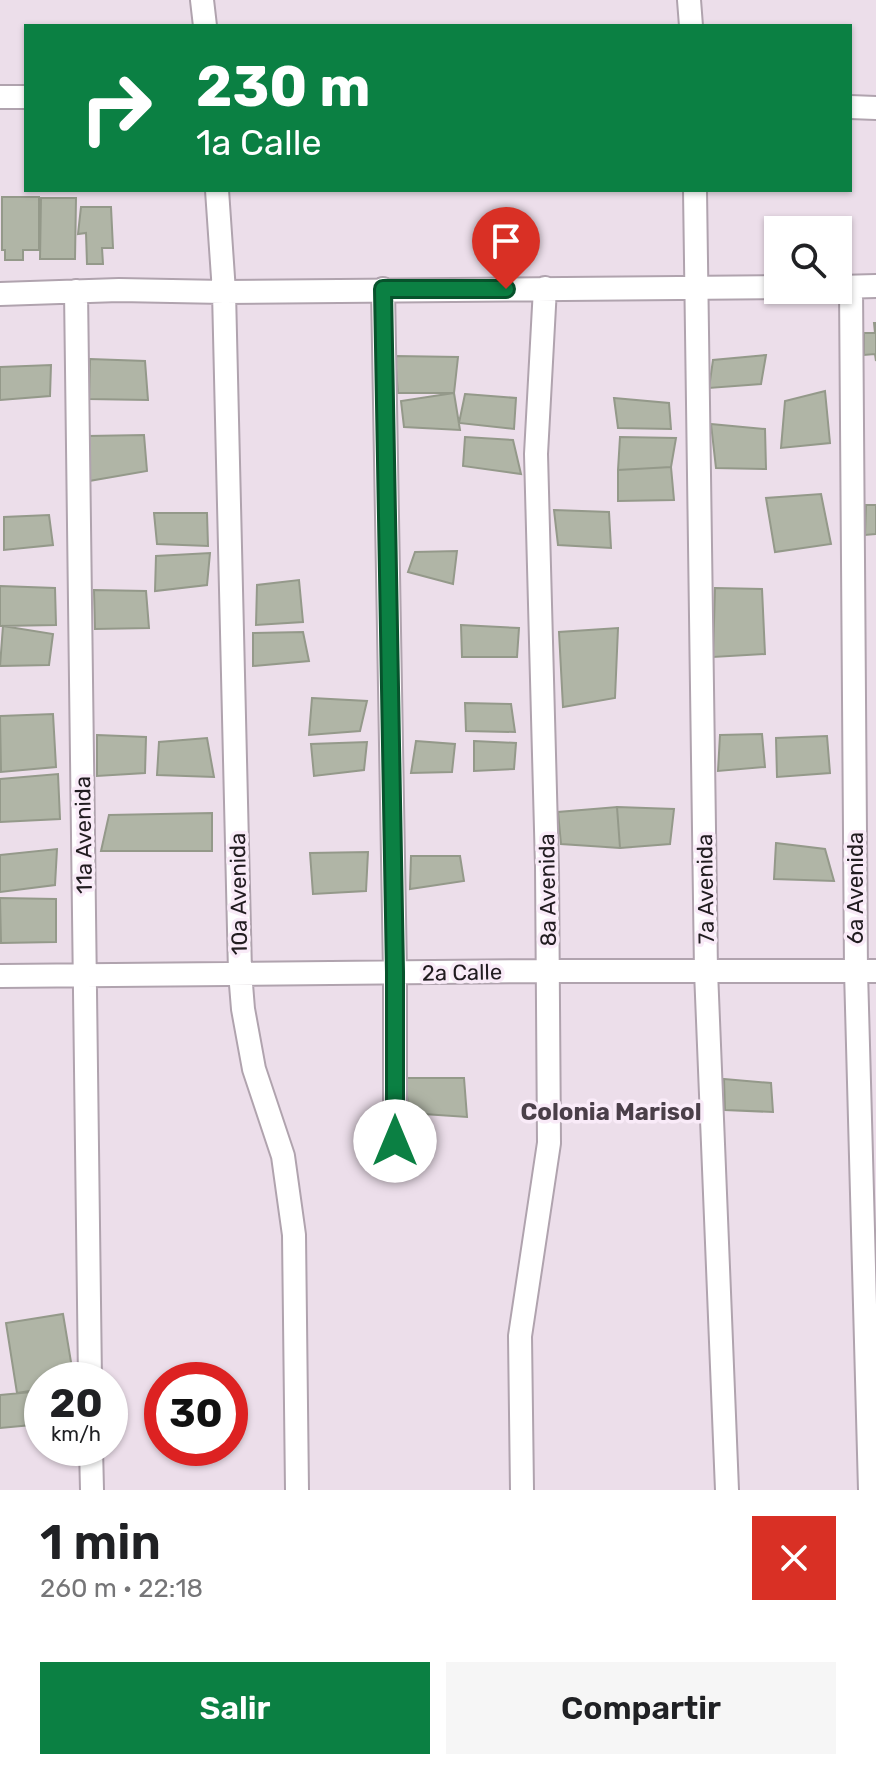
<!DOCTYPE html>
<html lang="es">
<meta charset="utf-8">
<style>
body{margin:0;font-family:Rubik,sans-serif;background:#f6f6f6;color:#202124;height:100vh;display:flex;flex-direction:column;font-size:30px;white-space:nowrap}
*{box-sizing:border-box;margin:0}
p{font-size:26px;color:#757577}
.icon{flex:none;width:44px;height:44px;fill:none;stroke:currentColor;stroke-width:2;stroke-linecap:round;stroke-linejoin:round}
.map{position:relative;height:1490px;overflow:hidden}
.details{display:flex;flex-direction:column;background:#fff;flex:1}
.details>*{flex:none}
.hud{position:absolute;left:24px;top:24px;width:828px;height:168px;border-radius:0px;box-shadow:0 2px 6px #0004;background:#0b8043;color:#fff;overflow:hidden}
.controls{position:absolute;left:764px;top:216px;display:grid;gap:16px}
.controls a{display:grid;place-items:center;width:88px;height:88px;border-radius:0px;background:#fff;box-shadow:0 2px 6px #0004;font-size:40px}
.speed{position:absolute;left:24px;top:1362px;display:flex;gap:16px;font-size:40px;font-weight:700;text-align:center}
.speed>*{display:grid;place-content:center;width:104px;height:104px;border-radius:50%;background:#fff;box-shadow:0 2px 6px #0004;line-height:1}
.speed small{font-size:20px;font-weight:400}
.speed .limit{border:12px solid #d22;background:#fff;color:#111}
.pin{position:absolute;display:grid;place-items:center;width:68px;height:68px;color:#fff;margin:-82px -34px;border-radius:50% 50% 50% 0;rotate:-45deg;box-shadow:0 0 8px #0007}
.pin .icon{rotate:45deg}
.me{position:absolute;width:88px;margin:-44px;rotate:0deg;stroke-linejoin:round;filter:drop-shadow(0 0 6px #0008)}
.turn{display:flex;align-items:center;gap:28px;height:168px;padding:0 40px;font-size:36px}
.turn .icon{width:104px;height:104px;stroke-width:2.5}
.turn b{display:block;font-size:56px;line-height:68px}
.round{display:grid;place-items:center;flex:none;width:84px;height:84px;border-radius:0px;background:#f6f6f6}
.summary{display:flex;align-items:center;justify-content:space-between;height:136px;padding:0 40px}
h1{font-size:48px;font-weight:600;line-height:60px}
.action{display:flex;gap:16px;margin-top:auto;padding:16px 40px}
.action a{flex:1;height:92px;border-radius:0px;background:#0b8043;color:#fff;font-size:32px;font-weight:600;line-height:92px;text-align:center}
.action a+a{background:#f6f6f6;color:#202124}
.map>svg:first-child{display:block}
.building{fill:#b0b5a6;stroke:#94998a;stroke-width:2}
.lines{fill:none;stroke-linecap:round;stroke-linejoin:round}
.minor-casing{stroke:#b0a3ae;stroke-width:26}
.minor{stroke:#fff;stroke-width:22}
.route-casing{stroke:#07532c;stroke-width:20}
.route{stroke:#0b8043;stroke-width:14}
.labels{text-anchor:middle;stroke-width:7;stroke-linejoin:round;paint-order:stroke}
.street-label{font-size:22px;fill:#211c20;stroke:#f9ebf8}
.neighbourhood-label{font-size:24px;font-weight:bold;fill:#4a3f49;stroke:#f9ebf8}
</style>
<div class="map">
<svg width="876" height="1490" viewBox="0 0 876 1490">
<rect width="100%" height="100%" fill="#ecdeea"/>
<path class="building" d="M2,197H39V250H23V260H5V250H2Z
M41,198H76L75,259H40Z
M81,207H111L113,248H102L103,264H87L86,233L78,234Z
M874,323H876V361L875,354L864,355V333H875Z
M766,355L761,384L709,388L713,360Z
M395,356L458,357L454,393H398Z
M90,359L145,361L148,400L89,399Z
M51,365L50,396L0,400V367Z
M825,391L830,443L781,448L785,401Z
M454,393L460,430L404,427L401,401Z
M465,394L516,398L514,429L459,423Z
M614,398L669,403L671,429L618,428Z
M711,424L765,429L766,469L716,468Z
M144,435L147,471L89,481L88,436Z
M465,437L513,440L521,474L463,466Z
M620,437L676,438L671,467L618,470Z
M671,467L674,500L618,501V470Z
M821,494L831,544L775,552L766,498Z
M866,505H876V534L865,535Z
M554,510L609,512L611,548L558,545Z
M154,513H207L208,546L157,544Z
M49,515L53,545L4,550V517Z
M457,551L453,584L408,572L415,552Z
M210,553L207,585L155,591L156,556Z
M299,580L303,622L256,625L257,585Z
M0,586L55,588L56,625L0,626Z
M715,588L762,589L765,654L713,657Z
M94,590L146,591L149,628L95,629Z
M461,625L519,628L517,657H462Z
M3,626L53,634L49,665L0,666Z
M618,628L615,698L563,707L559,632Z
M303,632L309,661L253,666V633Z
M312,698L367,701L360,731L309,735Z
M465,703L511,704L515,732L466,731Z
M53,714L56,767L1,772L0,716Z
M762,734L765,767L718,771L720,735Z
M97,735L146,737L145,773L97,776Z
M827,736L830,773L777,777L776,738Z
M207,738L214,777L157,775L159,742Z
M416,741L455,744L452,772L411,773Z
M474,741L516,743L514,769L474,771Z
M367,742L364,770L314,776L311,744Z
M58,774L60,819L0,822V779Z
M617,807L674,809L670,844L620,848Z
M617,807L620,848L561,844L558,812Z
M212,813V851H101L109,815Z
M776,843L825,849L834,881L774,879Z
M57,849L55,885L0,892V855Z
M368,852L366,891L313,894L310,853Z
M411,856H460L464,881L410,889Z
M0,898L56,899V942L1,943Z
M405,1078H464L467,1117L409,1113Z
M724,1079L771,1083L773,1112L725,1110Z
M63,1314L74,1380H42V1389L17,1393L6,1323Z
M42,1391V1424L0,1428V1395Z"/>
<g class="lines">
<g class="minor-casing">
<path id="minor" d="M202,0L205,26
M689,0L691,26
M0,97H26
M850,107L876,108
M217,190L224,292L240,972L243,1009L254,1069L283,1156L294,1235L297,1490
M695,190L706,971L727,1490
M839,287L876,286
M851,287L856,971L870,1490
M383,289L395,972V1141
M76,291L90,1380
M0,294L119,290L224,292L778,287
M0,976L548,971H876
M91,1448L92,1490
M522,1490L520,1336L549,1143L547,867L536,454L545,288"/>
</g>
<use href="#minor" class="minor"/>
</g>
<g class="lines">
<g class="route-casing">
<path id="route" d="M395,1141V972L383,289H506"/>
</g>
<use href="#route" class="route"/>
</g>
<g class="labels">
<g class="street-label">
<text transform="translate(83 835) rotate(-91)" y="8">11a Avenida</text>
<text transform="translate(855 888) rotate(-90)" y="8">6a Avenida</text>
<text transform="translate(705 889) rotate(-91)" y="8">7a Avenida</text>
<text transform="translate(547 890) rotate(-91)" y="8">8a Avenida</text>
<text transform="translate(238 894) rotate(-91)" y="8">10a Avenida</text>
<text transform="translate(462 972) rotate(-1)" y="8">2a Calle</text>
</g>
<g class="neighbourhood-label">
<text x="611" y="1120">Colonia Marisol</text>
</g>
</g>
</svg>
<div class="controls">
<a><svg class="icon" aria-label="search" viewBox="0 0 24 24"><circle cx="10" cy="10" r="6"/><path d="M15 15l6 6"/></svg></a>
</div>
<div class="speed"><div>20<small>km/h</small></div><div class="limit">30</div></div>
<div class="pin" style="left:506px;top:289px;background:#d93025"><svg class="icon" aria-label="arrive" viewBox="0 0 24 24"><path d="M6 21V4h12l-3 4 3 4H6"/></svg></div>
<svg class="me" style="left:395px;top:1141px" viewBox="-20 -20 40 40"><circle r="19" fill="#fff"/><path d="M0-13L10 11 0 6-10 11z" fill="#0b8043"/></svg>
<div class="hud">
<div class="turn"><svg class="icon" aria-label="right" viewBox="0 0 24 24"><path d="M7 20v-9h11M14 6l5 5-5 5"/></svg><div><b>230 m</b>1a Calle</div></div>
</div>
</div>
<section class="details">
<div class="summary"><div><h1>1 min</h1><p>260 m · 22:18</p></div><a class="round" style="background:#d93025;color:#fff"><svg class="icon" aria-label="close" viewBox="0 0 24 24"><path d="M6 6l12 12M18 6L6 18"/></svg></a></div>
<div class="action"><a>Salir</a><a>Compartir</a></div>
</section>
